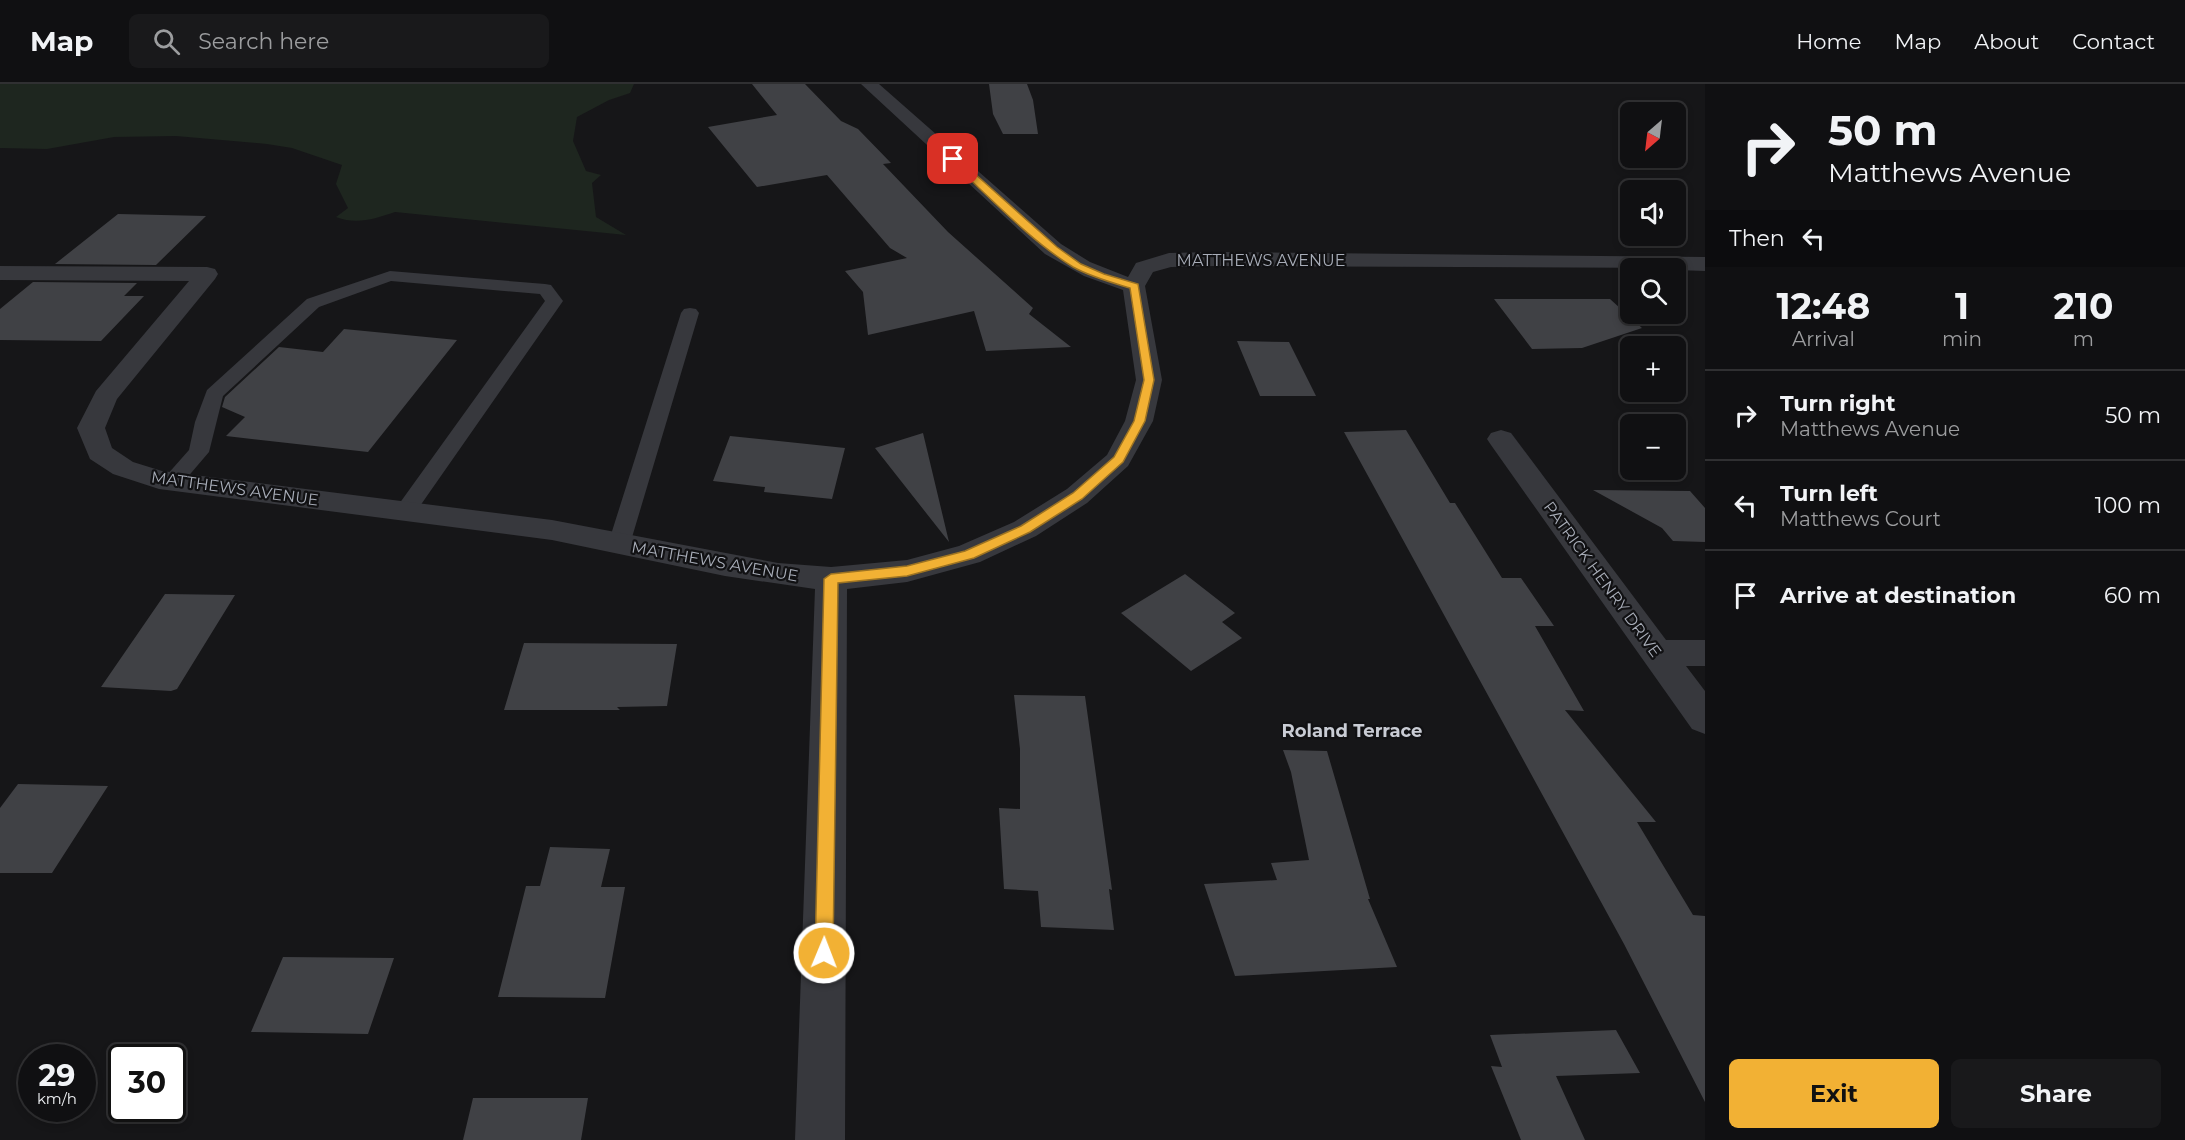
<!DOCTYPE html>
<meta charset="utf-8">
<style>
body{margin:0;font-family:Montserrat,sans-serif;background:#19191b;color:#f1f3f6;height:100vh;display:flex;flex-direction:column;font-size:22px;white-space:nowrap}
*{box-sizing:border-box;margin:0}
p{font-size:20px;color:#9c9d9f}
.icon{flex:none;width:33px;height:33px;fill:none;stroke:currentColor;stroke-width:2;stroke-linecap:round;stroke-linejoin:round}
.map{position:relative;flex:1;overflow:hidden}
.drawer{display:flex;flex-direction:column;background:#101012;width:480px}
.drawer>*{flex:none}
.hud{background:#101012;color:#f1f3f6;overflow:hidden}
.needle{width:39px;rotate:208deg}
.buttons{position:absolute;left:1620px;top:18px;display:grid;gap:12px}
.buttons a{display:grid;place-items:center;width:66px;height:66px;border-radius:9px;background:#101012;box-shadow:0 3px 9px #0003,0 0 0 2px #303032;font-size:30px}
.speed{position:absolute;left:18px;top:960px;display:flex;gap:12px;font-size:30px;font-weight:700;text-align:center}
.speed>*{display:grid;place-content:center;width:78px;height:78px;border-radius:50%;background:#101012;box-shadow:0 3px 9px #0003,0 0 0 2px #303032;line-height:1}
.speed small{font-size:15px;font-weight:400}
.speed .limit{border:3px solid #111;border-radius:9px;background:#fff;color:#111}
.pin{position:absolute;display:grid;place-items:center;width:51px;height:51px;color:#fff;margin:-26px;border-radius:12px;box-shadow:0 3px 9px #0006}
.me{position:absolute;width:66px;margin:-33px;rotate:1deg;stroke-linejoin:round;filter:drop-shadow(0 0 4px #0008)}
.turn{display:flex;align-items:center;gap:21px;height:126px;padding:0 24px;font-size:27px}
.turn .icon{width:78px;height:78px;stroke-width:2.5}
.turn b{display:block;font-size:42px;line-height:51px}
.then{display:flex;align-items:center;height:57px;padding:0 24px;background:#0003;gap:12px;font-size:22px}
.eta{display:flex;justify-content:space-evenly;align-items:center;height:102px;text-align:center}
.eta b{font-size:36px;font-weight:700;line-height:42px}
.action{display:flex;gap:12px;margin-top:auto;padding:12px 24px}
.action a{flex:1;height:69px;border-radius:9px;background:#f2b134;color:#111;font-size:24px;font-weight:700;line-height:69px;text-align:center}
.action a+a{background:#19191b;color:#f1f3f6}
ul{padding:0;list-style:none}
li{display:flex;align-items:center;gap:18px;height:90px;padding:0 24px;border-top:2px solid #303032}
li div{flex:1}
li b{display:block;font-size:22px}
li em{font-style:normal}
header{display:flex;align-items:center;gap:36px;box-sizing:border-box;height:84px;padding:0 30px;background:#101012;border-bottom:2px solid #303032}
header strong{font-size:28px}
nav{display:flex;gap:33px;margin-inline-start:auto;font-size:21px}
.search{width:420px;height:54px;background:#19191b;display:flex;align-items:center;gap:15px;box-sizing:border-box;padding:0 21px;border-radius:9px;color:#9c9d9f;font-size:22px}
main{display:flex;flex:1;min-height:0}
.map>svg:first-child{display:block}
.green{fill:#1e261f}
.building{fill:#404145}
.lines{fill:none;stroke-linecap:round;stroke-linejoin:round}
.lane{fill:#37383d;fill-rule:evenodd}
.street{fill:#37383d;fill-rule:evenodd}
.route{fill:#f2b134;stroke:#9d7322;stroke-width:1.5}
.labels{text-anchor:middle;stroke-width:4.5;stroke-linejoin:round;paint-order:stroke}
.street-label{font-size:16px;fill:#a8adb8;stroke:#111113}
.neighbourhood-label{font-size:18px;font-weight:bold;fill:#c9ccd4;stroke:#111113}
</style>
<header>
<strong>Map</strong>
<div class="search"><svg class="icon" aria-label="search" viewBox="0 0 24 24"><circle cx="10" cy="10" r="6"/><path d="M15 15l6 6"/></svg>Search here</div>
<nav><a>Home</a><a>Map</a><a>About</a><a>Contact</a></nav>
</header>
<main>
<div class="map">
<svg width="1705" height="1056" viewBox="0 0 1705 1056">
<rect width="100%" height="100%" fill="#161618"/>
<path class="green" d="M0,0H634L630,9L609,16L577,33L573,57L586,87L601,91L592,99L596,133L626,151L395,128C374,135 357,141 336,133L348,124L336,100L342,81L292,64L267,60L176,52L114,53L47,65L0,64Z"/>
<path class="building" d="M752,0H805L841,37L858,45L891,79L883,80L948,148L1033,224L1029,230L1071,263L986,267L974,227L868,251L863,208L845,187L907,174L890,164L827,91L757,103L708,43L777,31Z
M989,0H1027L1033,16L1038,50H1003L993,30Z
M118,130L206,132L156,181L55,180Z
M33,198L137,199L124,212H144L101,257L0,256V225Z
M1494,215H1610L1642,244L1582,264L1532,265Z
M344,245L457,256L368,368L226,352L245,333L222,323L225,313L279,263L323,268Z
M1237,257L1289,258L1316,312H1260Z
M1406,346L1450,419H1455L1502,494H1521L1554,542H1535L1584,627L1565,626L1656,738H1637L1693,831L1705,832V1018L1624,860L1344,348Z
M923,349L949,458L875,364Z
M730,352L845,364L832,415L764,408L765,403L713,397Z
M1593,406L1690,407L1705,424V458L1673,457L1662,444Z
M1185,490L1235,529L1222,538L1242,554L1191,587L1121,529Z
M165,510L235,511L177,605L171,607L101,603Z
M524,559L677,560L667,622L617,623L620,626H504Z
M1014,611L1085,612L1112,806L1109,805L1114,846L1041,843L1038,807L1004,805L999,724L1020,725V665Z
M1283,666L1327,667L1370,815H1368L1397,883L1235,892L1204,800L1277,796L1271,779L1309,776L1291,688Z
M18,700L108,702L52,789H0V724Z
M550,763L610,765L601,803H625L605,914L498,913L526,802H540Z
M283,873L394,874L368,950L251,948Z
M1616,946L1640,989L1556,992L1585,1056H1521L1491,982L1502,983L1490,951Z
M473,1014H588L581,1056H463Z"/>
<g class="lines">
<path class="lane" d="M390,187L545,200L551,201L563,217L413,432L405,434L397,432L394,427L545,217L540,210L391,197L319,223L223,312L209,368L180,402L173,404L166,402L162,397L166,392L189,366L195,338L207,306L307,215Z
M690,224L696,225L699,229L630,460L627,466L619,468L611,466L608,460L681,229L684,225Z"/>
<path class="street" d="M861,0H879L1061,160L1090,178L1128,193L1136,179L1169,169L1215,168L1705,173V187L1676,186V184L1215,182L1171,183L1153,188L1145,202L1162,296L1153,337L1128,382L1087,419L1036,452L980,478L907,498L847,505L845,1056H795L815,505L725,492L552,456L159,405L113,390L90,375L77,344L96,307L189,197L0,196V182L207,183L215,185L218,190L215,195L117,315L105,344L112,364L133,378L162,387L552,436L778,479L831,483L907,476L959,462L1014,438L1067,405L1107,371L1125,337L1136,296L1123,206L1084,192L1045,170Z
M1501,346L1511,349L1666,556H1705V582H1686L1705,607V650L1692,645L1491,361L1487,355L1491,349Z"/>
</g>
<path class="route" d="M950,73H956L1057,163L1081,180L1104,190L1138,200L1154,296L1145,337L1123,378L1082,415L1030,448L974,474L907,492L838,499L833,869L830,875L824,878L817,875L815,869L824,495L831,490L907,482L965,467L1021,442L1073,409L1114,373L1134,337L1144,296L1130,204C1110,198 1091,193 1073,183C1029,156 989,112 950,77Z"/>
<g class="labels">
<g class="street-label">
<text x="1261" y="182">MATTHEWS AVENUE</text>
<text transform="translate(235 404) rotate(8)" y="6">MATTHEWS AVENUE</text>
<text transform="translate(715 477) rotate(10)" y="6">MATTHEWS AVENUE</text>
<text transform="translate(1603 495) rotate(54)" y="6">PATRICK HENRY DRIVE</text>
</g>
<g class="neighbourhood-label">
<text x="1352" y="653">Roland Terrace</text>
</g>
</g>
</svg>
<div class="buttons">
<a><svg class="needle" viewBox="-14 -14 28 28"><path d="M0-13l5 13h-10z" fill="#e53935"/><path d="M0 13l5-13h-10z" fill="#9c9d9f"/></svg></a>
<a><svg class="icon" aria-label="sound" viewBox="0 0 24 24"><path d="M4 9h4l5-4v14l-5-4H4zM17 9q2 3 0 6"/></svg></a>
<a><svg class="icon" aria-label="search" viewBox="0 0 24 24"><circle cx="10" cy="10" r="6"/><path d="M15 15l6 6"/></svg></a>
<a>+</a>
<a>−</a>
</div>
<div class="speed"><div>29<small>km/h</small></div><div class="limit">30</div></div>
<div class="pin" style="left:953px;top:75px;background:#d93025"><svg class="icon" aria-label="arrive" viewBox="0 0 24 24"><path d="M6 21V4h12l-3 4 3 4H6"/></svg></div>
<svg class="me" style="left:824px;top:869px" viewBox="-20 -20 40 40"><circle r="17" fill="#f2b134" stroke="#fff" stroke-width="3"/><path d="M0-11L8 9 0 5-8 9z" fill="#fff"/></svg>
</div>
<section class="drawer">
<div class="hud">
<div class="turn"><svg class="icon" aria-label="right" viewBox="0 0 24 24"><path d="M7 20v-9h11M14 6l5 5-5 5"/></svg><div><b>50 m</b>Matthews Avenue</div></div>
<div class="then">Then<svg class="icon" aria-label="left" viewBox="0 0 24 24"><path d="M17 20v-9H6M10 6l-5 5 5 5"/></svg></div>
</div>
<div class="eta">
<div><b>12:48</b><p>Arrival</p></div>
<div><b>1</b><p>min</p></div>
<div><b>210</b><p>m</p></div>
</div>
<ul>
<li><svg class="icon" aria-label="right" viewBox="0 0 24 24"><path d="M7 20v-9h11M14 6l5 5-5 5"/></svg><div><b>Turn right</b><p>Matthews Avenue</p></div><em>50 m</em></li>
<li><svg class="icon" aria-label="left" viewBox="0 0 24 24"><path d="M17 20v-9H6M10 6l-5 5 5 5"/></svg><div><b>Turn left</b><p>Matthews Court</p></div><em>100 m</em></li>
<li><svg class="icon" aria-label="arrive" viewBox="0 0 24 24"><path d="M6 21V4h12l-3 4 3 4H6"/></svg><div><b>Arrive at destination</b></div><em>60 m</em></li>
</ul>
<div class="action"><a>Exit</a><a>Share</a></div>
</section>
</main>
